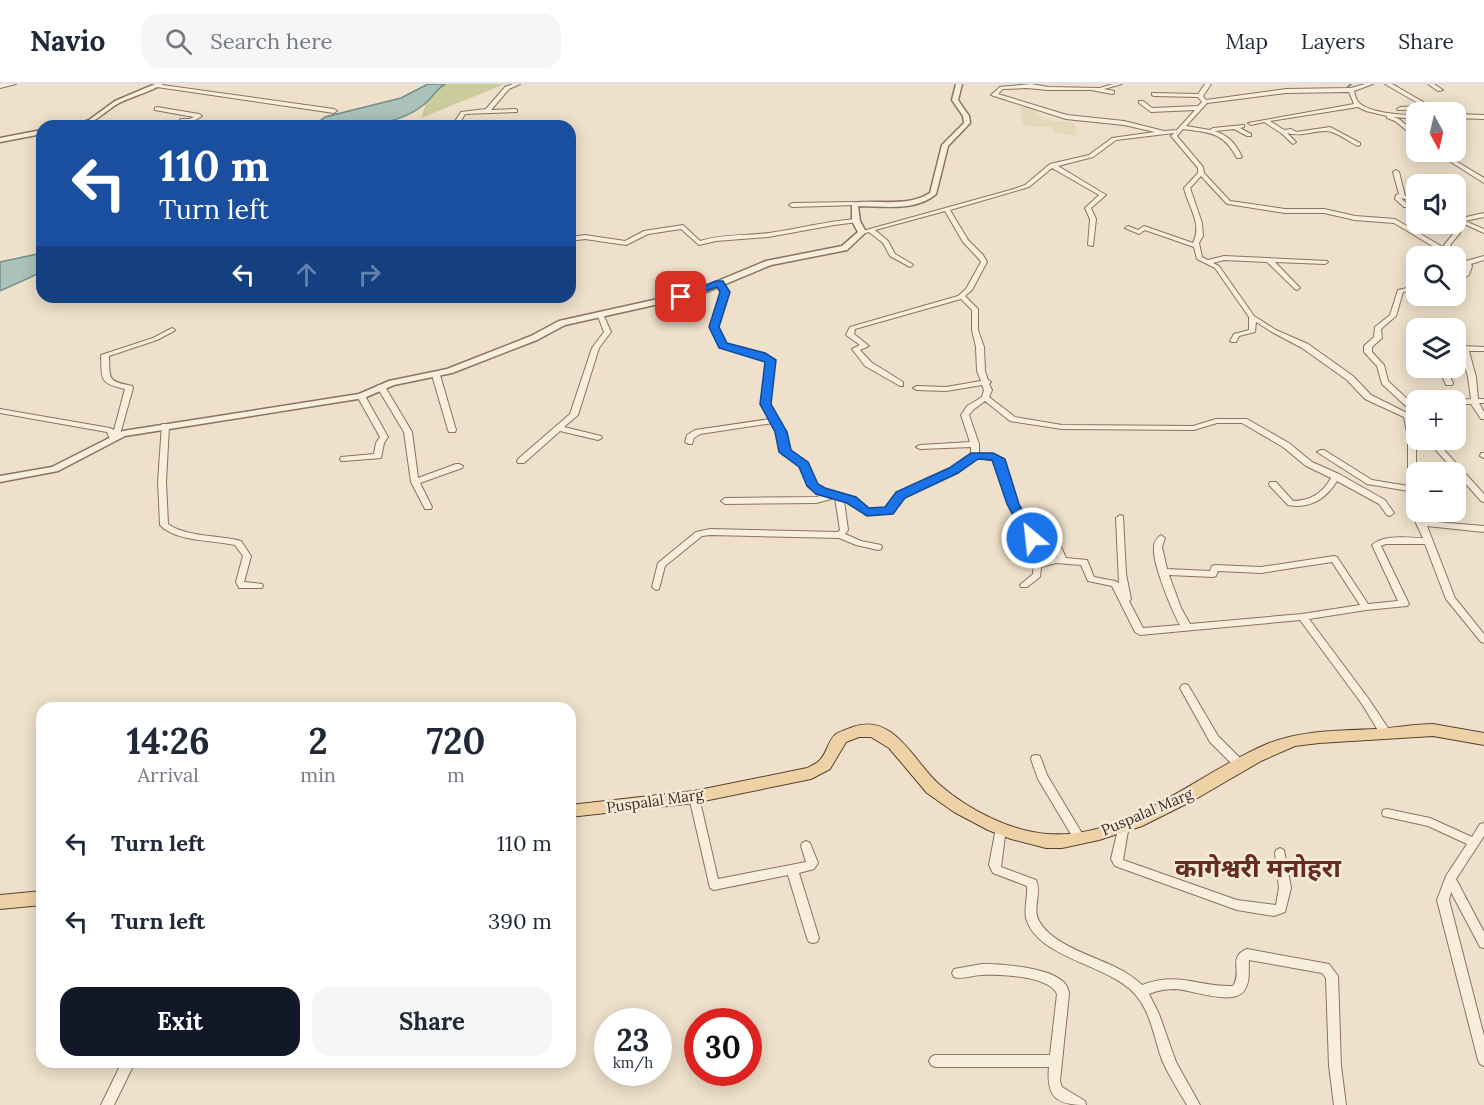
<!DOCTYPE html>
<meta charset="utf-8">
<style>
body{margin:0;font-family:Lora,"Noto Sans Devanagari",serif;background:#f6f6f7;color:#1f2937;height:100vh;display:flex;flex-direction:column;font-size:22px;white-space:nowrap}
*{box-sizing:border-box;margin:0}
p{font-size:20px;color:#747a83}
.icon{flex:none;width:33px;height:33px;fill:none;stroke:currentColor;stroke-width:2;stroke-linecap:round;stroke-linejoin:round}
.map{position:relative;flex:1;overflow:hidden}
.panel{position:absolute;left:36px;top:618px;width:540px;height:366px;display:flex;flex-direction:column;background:#fff;border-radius:18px;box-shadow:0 3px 15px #0003}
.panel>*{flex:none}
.top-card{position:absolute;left:36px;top:36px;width:540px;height:183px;border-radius:18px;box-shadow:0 3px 15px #0003;background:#1a4fa0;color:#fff;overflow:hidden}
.needle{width:39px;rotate:172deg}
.fabs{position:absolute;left:1406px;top:18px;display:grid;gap:12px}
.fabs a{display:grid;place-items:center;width:60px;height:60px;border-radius:12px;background:#fff;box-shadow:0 3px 15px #0003;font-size:30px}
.speed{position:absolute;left:594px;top:924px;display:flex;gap:12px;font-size:30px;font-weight:700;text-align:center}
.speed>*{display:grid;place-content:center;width:78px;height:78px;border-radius:50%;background:#fff;box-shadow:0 3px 15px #0003;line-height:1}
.speed small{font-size:15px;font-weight:400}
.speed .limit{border:9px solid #d22;background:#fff;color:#111}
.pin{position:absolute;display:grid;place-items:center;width:51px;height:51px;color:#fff;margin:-26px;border-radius:12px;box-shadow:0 3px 9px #0006}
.me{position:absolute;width:66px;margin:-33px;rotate:332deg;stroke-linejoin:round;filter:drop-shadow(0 0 4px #0008)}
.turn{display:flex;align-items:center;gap:21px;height:126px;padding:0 24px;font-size:27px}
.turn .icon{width:78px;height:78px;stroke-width:2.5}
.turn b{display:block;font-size:42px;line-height:51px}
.lanes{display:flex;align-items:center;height:57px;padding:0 24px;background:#0003;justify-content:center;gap:30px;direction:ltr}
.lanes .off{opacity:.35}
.eta{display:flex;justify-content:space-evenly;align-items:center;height:102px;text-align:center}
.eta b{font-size:36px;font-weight:800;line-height:42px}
.cta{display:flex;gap:12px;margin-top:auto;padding:12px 24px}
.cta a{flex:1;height:69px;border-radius:18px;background:#111827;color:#fff;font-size:24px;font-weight:800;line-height:69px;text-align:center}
.cta a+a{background:#f6f6f7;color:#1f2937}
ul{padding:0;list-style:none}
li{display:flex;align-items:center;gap:18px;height:78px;padding:0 24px}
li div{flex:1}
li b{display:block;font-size:22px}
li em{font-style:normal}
header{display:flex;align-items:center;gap:36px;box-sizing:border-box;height:84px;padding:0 30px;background:#fff;border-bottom:2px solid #e0e1e3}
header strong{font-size:28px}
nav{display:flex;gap:33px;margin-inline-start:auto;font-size:21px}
.search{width:420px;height:54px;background:#f6f6f7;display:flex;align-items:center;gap:15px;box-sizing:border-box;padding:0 21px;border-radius:18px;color:#747a83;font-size:22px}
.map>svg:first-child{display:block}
.farmland{fill:#e3d9b8}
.green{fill:#cacc9e}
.water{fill:#aac2b9;stroke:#719186;stroke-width:1.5}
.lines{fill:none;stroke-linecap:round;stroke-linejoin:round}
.stream{stroke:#719186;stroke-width:2}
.minor-casing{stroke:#8a735f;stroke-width:2}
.tertiary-casing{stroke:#8a735f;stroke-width:3}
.primary-casing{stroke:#584132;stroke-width:2}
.minor{fill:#f8eedd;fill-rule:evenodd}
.tertiary{fill:#f8eedd;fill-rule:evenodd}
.primary{fill:#eed2a5;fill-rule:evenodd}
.route{fill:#1a73e8;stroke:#114b97;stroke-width:1.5}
.labels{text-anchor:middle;stroke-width:5;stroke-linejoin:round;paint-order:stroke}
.street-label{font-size:15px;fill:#3b2c22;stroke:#f5ebda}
.near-district-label{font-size:26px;font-weight:bold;fill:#662c22;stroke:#f5ebda}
</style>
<header>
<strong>Navio</strong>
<div class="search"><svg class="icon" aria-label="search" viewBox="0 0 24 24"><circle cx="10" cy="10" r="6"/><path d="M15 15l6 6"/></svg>Search here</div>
<nav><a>Map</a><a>Layers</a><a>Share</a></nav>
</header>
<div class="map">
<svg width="1484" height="1021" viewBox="0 0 1484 1021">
<rect width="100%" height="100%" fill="#eee0ca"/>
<path class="farmland" d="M1017,22L1033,24L1043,35L1073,39L1077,45L1075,52L1053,48V43L1025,42L1021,35L1022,26Z"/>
<path class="green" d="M445,0H505L421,34C426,18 431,8 445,0Z"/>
<path class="water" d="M428,0H445C435,6 431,16 422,22C393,45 348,42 313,42L325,33L401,14Z
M42,169V188L0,207V178Z"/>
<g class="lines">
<path class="stream" d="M1346,5L1351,0"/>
<g class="minor-casing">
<path id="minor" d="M0,0H16L0,4Z
M155,0L334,25L337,27L334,29L157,3L155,2Z
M513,0H520L509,5L491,26L515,25L517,26V28L465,30L458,42H452L461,28L486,25L505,3Z
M1031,0L1048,3L1100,4L1113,0H1122L1104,5L1114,7V9L1112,10L1091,6H1048L1027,4L1003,5L998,10L1067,31L1124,37L1164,47L1177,46L1195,26L1151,28L1139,19V17H1143L1152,24L1198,22L1202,18L1198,13L1154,12L1152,11V9L1198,10L1205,0H1211L1203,12L1206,16L1286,5L1351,4L1365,0H1373L1354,7C1355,10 1355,13 1357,16C1364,29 1402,31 1416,31V35L1393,33L1399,35L1416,49V54L1395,37L1387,34V32L1366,27L1358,23L1270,37L1284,46L1291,45L1296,48L1330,43L1360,59V61L1358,62C1349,58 1336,47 1326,47C1311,47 1303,53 1287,49L1296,58L1293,60L1281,49L1264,38L1251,41L1248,39L1354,20L1349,8L1286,9L1207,19L1186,42L1210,46L1213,44L1244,41V43L1240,44L1251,50V52H1247L1234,45L1215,47C1229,52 1236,60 1242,73L1241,74H1237C1223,48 1211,49 1183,45L1177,52L1203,83L1204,89L1230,117L1285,125H1324L1355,132L1395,135L1448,166L1444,161L1454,149L1457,135L1484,129V133L1465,137L1484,145V149L1462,139L1460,149L1450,161L1460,174L1466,177L1484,172V176L1471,180L1472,182L1469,191L1455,200V195L1464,189L1466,183L1456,176L1455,172H1449L1394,139L1355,136L1324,129H1285L1228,120L1226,119L1201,92L1190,104L1202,139L1203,152L1199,159L1202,173L1208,176L1224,172L1327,177L1328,178L1325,180L1275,178L1299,203L1300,204L1297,206L1295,205L1267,178L1224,176L1213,179L1219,182L1254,232L1276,246L1308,260L1353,292L1371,311L1407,329L1410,328L1409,325L1382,300L1377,282L1364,268V262L1374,253L1375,243L1390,231L1398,206L1416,202V206L1403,208L1396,232L1381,245L1382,254L1372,263V268L1384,281L1388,297L1416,323V331L1411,333L1416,353V428H1421L1425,437L1484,442V448L1427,442L1455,514L1484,550V559L1481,558L1446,515L1425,460H1386L1381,462L1409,520L1407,522L1366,526L1309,535L1368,614L1390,647L1391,650L1390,653L1386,654L1382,653L1362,620L1300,536L1140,551L1135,548L1112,502L1088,497L1081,481L1056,479L1041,483L1040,493L1027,503H1021L1020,501L1033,490L1034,479L1057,473L1055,468L1041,470L1032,464L1009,420L996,377L977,374L957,389L903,413L892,429L867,431L844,417L848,446L845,450L861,457L881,461L882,463L881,465L878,466L856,461L839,454L710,451L702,452L665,482L659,505L656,506L652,503L658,479L696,448L710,445L838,448L840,446L835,414L816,419L725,420L721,417L725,414L816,413L825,411C806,406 810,398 801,384C798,378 788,374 782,370L777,348L773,339L700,350L694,354L692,360H689L685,358L687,351L695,346L770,335L762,320L766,277L758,273L720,263L711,243L722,208L716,199L717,198H721L728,208L717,243L726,260L764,269L774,276L770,320L785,348L789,367L807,379L816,401L823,405L854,414L869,425L887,424L897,409L951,385L971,370V363L920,365L916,363L920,361L970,358L961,331L967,322L982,313L984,306L982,301L946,307L917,306L913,304L917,302L946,303L981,297L977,287L976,263L972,246V226L961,215L855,245L854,250L869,262L860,266L871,278L903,298V302H900L865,282L852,265L860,261L846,251L850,243L958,212L966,205L981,178L979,175L963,158L945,127L875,146L888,157L895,170L912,180L913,181L910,183L890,172L883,159L869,148L862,150L859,148L1014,105L1025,101L1050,80L1089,71L1112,54L1155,48L1124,41L1066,35L991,11L1000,3ZM1174,49L1171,52L1198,84V89L1184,104C1188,123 1203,139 1193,159L1144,142L1138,146L1128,142L1125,144L1139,150L1145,146L1194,163L1197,175L1215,184L1249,233V246L1234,250L1230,257L1232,258H1236L1239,252L1255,248L1256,238L1272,248L1302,264L1347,296L1365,315L1404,333L1408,353V402L1372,396L1324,366H1321L1317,368L1367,400L1409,407L1416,439L1423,454C1406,454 1385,450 1372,461L1398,517L1368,520L1337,473L1334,472L1261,483L1215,481L1212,482L1210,487L1167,485L1162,463L1165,454L1161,451C1157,454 1154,457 1154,463C1152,479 1172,527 1180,541L1143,544L1129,517L1131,515L1126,490L1123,432L1120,431L1116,434L1119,499L1115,497L1094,493L1087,476L1066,474L1061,463L1043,464L1038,460L1017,420L1003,375L999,373L979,369V360L969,331L973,326L985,317L1010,337L1062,345L1194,346L1217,339H1242L1283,363L1306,382L1331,394C1323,409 1310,417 1293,417L1276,398H1270L1269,400L1270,402L1288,421C1310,425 1326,415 1337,397L1379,420L1387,431L1390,432L1394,429L1385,416L1339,390L1312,378L1289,359L1247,335H1216L1193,342L1062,341L1015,333L989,313L992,306L989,300L991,298L988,296L985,287L984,263L978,246V225L965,212L972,206L987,178L983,171L968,156L950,126L1029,103L1052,84L1099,111L1085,124L1090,135L1088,161L1093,162L1096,135L1091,124L1106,111L1058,82L1093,73L1116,56ZM1332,478L1360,521L1302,530L1190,540L1181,524L1169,491L1213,493L1216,492L1218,487L1261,489Z
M1385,0H1392L1432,23L1429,25L1398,26L1397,25L1400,23L1423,22Z
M1428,0H1434L1443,6L1438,7Z
M157,23L199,30L202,32C195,37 188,40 180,36L181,35H189L194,33L155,26V24Z
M1455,30L1484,31V35L1455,34Z
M1435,68H1441L1484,94V99Z
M1396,86L1399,88L1405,112L1416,114V118L1401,114L1408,121V123H1404L1395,115L1396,111L1399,110L1393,88Z
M854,118L857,120L856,121L792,123L789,121L792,119Z
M856,135L859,137L858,138L834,141L768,153L716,157L699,161L681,145L648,150L626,161L585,155L570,157V153L585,151L625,157L644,147L683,141L700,157C723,150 746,152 769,149C798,145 827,137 856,135Z
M600,228L603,230L611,248L599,264L578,331L564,343L601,352L602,354L598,356L560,347L524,379H518L517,377L518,375L570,330L592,264L604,248L597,230Z
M172,244L175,246L174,247L157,256L109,272C110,296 107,297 132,302L133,304L119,354L110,355L107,348L0,329V325L110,344L114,346L125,305C99,299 102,296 101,271L153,254Z
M1463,262L1484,263V267H1469L1476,293L1478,315H1484V319H1479L1484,328V335H1481L1471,320H1455V316H1452L1471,315L1468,293L1461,267Z
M1439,284H1446L1453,299L1452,301H1446Z
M433,289H439L440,291L456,346L455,348H449L448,346L432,291Z
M378,301H384L412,348L418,394L456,380H459L463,382L462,384L420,399L432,423L431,425H425L411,398L404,348L377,303Z
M358,310H364L388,353L384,359L381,374L344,377H341L340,375L341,373L374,370L376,359L380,353L357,312Z
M162,340H168L169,342L166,398L168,440C186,453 219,451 241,457L251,472L244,498L262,500L263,502L262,504H239L236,498L243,472L235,461C213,456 176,458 160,441L158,398Z
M1427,356H1435L1484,410V418L1481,417Z
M1481,369H1484V374L1480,372Z
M1185,600L1188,601L1218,652L1244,678L1245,681L1244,684L1240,685L1236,684L1210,658L1180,604L1182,601Z
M1036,671L1040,672L1047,691L1083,751L1084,754L1083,757L1079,758L1075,757L1038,695L1031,675L1032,672Z
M694,709L698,710L699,713L718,795L806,778L801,762L802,759L806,757L810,759L818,779L814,785L799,789L819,854L817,858L813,859L809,858L807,854L788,791L714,806L710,804L689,713L690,710Z
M1387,725L1430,734L1472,753L1480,740L1484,739V752L1456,795L1484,848V864L1480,863L1451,808L1449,816L1484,952V982L1480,980L1478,976L1437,816L1446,792L1467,760L1428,742L1383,732L1382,729L1383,726Z
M1124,737L1128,738L1129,741L1123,776L1237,816L1276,821L1279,804L1275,769L1276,766L1280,764L1284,766L1291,804L1285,828L1274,832L1237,826L1115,782L1111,775L1119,741L1120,738Z
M1001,740L1005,741L1006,744L1001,783L1036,796C1042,809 1032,825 1039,837C1053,862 1095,872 1119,885C1128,889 1135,895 1142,901C1179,887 1198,903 1233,902C1243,887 1227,873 1247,865L1329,880L1338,892L1341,982L1346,1021H1334L1329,982L1326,894L1322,889L1249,876C1248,886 1251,897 1244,907C1233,922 1192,906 1176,905C1167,905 1158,906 1149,910L1159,930L1176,978L1200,1021H1187C1178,1006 1169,992 1162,976C1154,954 1151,927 1134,909C1107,880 1037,874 1026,834C1024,824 1028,813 1027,802L993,789L989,781L996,744L997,741Z
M982,880C1001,880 1054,883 1066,901C1067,902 1069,908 1069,910L1060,997L1062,1003L1085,1017L1086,1021C1057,1021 1046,1014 1049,983H935L931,981L929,977L931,973L935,971H1050L1057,910C1049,892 1000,890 982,891C973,891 962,896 954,893L952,889L954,885Z
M122,978H135L114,1021H101Z"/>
</g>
<g class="tertiary-casing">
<path id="tertiary" d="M155,0H163C150,8 133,12 119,19C103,28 94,42 74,42L89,36L115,17Z
M956,0H962L958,16L969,32L970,39L948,62L936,110C915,128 883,122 858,122L860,137L866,148L847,166L771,181L699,211L565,241L537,256L452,289L394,301L364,314L125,352L58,387L0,398V392L52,383L123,347L359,310L389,297L447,285L531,252L559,237L694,207L766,177L842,162L858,148L852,137V119C878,115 906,124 930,109L942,61L964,39L963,32L952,16Z
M42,46V50L0,58V54Z"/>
</g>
<g class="primary-casing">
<path id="primary" d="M1433,640L1484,649V661L1433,652L1319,659L1295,662L1261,677L1194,716L1142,742L1099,756L1062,764H1046L1011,755L988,746L954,728L927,709L889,664L871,653H859L846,658L830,685L811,695L694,719L570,733V721L694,707L807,684C811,682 816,680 819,677C827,670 828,656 836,650C840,647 848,645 853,643C895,628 915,681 941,702C969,726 1010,747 1047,750C1127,756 1198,689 1267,660C1302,646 1338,647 1375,645C1394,644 1414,640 1433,640Z
M42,807V821L0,825V811Z"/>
</g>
<use href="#minor" class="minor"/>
<use href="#tertiary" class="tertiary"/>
<use href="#primary" class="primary"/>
</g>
<path class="route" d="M716,197H723L730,208L719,243L727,259L765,269L776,276L771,320L787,348L791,366L808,378L818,400L825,404L856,413L869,424L885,423L896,408L949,384L971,369H993L1005,375L1019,420L1038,454L1036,457H1027L1025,454L1007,420L992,376L978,375L958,389L905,414L893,430L867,432L847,419L816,410L807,402L799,383L779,368L775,348L760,320L765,278L719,264L709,243L720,208L717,203L681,216L676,213Z"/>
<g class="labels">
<g class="street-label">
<text transform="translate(655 717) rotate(-8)" y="5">Puspalal Marg</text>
<text transform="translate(1147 728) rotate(-23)" y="5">Puspalal Marg</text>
</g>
<g class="near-district-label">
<text x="1258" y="793">कागेश्वरी मनोहरा</text>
</g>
</g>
</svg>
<div class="fabs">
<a><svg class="needle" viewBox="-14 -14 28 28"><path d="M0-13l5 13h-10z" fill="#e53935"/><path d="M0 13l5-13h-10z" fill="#747a83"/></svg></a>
<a><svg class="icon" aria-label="sound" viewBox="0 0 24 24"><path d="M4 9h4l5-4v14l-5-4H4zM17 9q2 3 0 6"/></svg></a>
<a><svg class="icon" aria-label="search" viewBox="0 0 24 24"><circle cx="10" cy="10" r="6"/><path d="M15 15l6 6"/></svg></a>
<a><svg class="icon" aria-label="layers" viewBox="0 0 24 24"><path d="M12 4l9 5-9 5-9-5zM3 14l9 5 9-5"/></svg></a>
<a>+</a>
<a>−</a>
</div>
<div class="speed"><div>23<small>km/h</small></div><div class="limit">30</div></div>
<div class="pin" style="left:681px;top:213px;background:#d93025"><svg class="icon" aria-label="arrive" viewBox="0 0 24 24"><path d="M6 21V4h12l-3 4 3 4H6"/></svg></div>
<svg class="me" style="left:1032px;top:454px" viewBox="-20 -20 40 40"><circle r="17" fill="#1a73e8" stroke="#fff" stroke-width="3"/><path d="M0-11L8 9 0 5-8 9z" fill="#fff"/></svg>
<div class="top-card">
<div class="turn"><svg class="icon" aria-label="left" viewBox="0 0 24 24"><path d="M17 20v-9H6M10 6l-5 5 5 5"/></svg><div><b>110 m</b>Turn left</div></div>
<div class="lanes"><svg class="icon" aria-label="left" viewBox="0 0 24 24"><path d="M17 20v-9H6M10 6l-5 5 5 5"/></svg><svg class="icon off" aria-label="ahead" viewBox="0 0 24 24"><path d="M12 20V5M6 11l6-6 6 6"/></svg><svg class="icon off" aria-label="right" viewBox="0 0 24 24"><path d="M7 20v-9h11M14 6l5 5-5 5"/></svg></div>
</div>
<section class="panel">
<div class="eta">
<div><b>14:26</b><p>Arrival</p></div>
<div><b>2</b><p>min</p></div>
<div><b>720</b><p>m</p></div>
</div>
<ul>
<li><svg class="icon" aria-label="left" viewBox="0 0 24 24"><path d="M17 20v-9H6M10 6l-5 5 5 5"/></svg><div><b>Turn left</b></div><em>110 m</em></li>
<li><svg class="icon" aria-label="left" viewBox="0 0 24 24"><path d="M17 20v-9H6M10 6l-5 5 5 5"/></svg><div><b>Turn left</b></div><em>390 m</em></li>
</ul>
<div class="cta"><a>Exit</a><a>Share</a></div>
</section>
</div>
